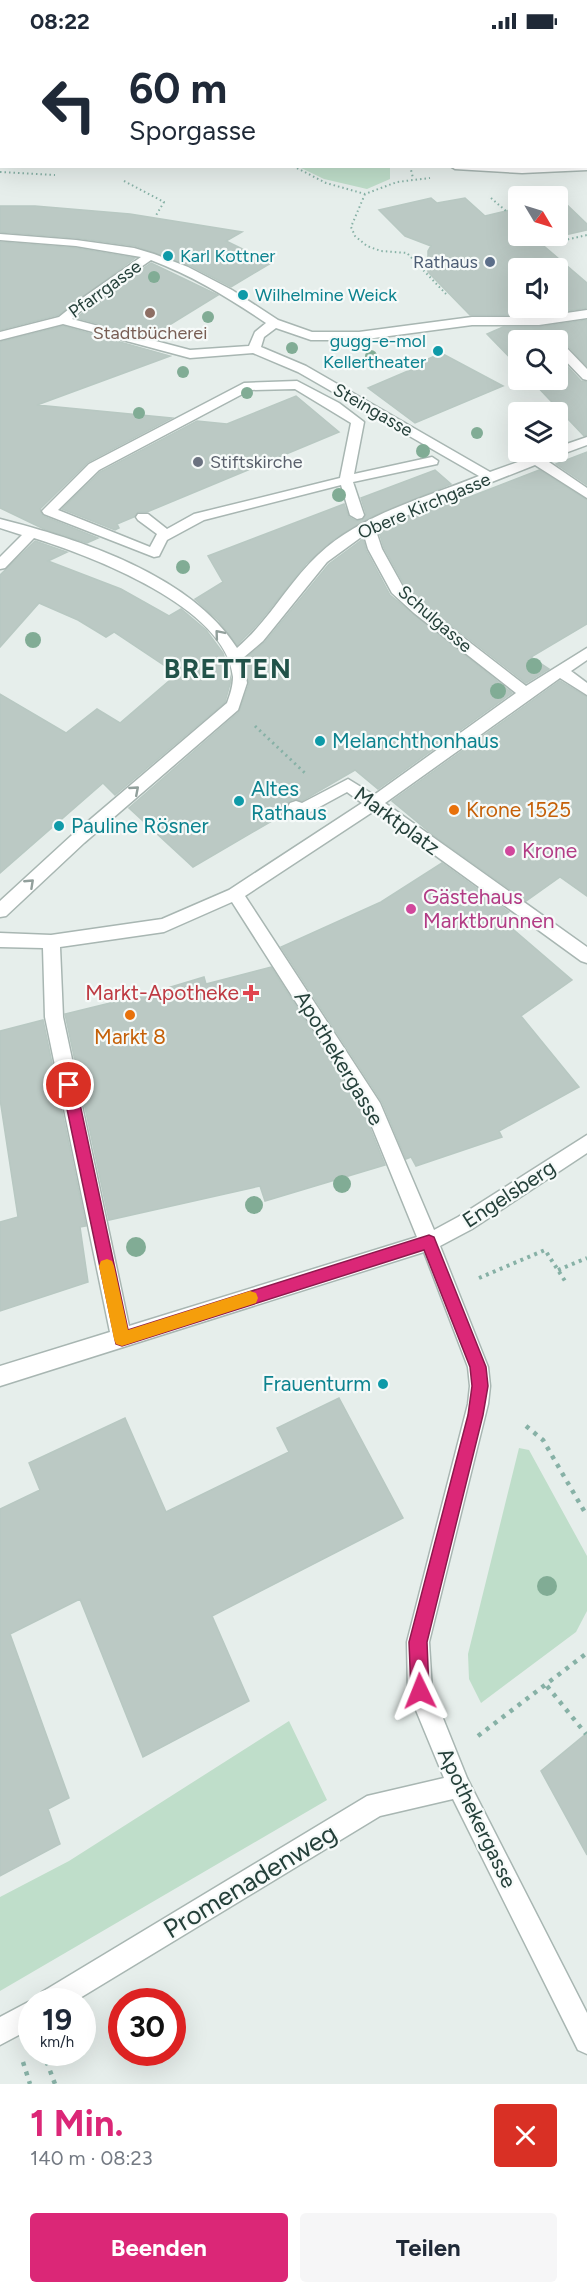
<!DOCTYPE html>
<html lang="de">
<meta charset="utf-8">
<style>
body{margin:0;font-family:Figtree,sans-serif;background:#f6f6f7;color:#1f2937;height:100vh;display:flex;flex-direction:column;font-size:22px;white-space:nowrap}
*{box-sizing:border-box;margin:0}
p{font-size:20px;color:#747a83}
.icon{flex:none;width:33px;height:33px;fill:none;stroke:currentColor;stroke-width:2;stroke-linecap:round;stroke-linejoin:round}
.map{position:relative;height:2042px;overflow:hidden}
.side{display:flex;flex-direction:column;background:#fff;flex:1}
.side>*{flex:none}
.guide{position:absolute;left:0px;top:0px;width:588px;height:126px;box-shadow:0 6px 24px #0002;background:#fff;color:#1f2937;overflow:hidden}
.needle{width:39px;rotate:128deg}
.fabs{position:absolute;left:508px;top:144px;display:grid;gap:12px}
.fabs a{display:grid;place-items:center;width:60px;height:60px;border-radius:6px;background:#fff;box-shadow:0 6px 24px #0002;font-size:30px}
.speed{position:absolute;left:18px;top:1946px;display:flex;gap:12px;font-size:30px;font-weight:700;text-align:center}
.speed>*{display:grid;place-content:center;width:78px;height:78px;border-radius:50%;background:#fff;box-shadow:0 6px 24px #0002;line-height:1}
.speed small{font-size:15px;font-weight:400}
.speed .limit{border:9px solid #d22;background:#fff;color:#111}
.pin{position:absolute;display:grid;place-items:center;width:51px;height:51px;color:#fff;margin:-26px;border:3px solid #fff;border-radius:50%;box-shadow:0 2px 6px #0007}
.me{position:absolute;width:66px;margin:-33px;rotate:358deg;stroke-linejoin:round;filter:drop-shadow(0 0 4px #0008)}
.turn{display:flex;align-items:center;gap:21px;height:126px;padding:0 30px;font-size:27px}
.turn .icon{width:78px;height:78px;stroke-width:2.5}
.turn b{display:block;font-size:42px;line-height:51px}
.round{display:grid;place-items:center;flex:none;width:63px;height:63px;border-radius:6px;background:#f6f6f7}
.summary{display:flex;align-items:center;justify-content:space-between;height:102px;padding:0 30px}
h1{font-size:36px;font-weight:700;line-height:45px;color:#db2777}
.primary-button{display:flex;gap:12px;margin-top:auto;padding:12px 30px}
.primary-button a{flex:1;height:69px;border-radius:6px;background:#db2777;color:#fff;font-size:24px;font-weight:700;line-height:69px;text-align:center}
.primary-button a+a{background:#f6f6f7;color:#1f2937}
.status{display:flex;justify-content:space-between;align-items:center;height:42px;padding:0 30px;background:#fff;direction:ltr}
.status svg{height:16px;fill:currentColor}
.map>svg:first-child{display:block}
.built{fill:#d4deda}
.green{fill:#bfdeca}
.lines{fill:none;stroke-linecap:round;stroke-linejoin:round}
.stream{fill:#8fc3d1;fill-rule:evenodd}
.building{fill:#bbc9c4;stroke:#b8c8c2;stroke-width:1.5;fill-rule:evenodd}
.minor-casing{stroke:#a8b6b2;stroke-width:3}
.path-far3{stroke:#87b1a6;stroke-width:2;stroke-dasharray:1.5 3;stroke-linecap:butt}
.path-far2{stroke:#87b1a6;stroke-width:3;stroke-dasharray:2 4;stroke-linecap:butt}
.path-far1{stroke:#87b1a6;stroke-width:4;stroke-dasharray:3 4.5;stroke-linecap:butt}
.path{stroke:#87b1a6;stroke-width:4.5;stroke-dasharray:4 6;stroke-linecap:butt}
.minor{fill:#fff;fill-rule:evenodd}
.tree{fill:#81ac95}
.oneway{stroke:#92a09c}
.route{fill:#db2777;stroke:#8e194d;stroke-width:1.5}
.slow{fill:#f59e0b}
.culture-dot{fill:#0f9aa8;stroke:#f6faf9;stroke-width:2}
.service-dot{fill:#5c6f8a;stroke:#f6faf9;stroke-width:2}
.education-dot{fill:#8d6e63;stroke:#f6faf9;stroke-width:2}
.worship-dot{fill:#6b7280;stroke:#f6faf9;stroke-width:2}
.food-dot{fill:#e8710a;stroke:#f6faf9;stroke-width:2}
.hotel-dot{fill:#d1479c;stroke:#f6faf9;stroke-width:2}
.health-dot{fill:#e0444e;stroke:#f6faf9;stroke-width:2}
.labels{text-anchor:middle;stroke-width:4.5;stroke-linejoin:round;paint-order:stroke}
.far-culture-label{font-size:18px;fill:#0d838f;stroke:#f6faf9;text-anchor:start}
.far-service-label{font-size:18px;fill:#4e5e75;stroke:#f6faf9;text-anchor:end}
.far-street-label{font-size:18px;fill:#25403a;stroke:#f6faf9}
.far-education-label{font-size:18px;fill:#785e54;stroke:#f6faf9}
.far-worship-label{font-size:18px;fill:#5b616d;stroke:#f6faf9;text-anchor:start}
.culture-label{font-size:21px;fill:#0d838f;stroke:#f6faf9;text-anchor:start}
.food-label{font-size:21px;fill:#c56008;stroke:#f6faf9;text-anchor:start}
.street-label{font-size:21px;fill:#25403a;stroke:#f6faf9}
.hotel-label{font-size:21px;fill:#b23c85;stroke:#f6faf9;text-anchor:start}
.health-label{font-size:21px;fill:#be3a42;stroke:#f6faf9;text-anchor:end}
.near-street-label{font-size:26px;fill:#25403a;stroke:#f6faf9}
.district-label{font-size:27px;font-weight:bold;letter-spacing:1.5px;fill:#215249;stroke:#f6faf9}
</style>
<div class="status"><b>08:22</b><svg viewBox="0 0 49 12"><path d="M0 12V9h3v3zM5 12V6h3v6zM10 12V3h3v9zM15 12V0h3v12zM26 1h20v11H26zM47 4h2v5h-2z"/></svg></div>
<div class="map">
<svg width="587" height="2042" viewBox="0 0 587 2042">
<rect width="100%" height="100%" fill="#e6eeeb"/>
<path class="built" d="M175,0H587V72L586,2Z"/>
<path class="green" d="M299,125H390V137L367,147L324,137Z
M519,1406L529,1408L587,1514V1569L576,1590L481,1661L469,1637L468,1612Z
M289,1679L327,1758L0,1949V1855L69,1819Z"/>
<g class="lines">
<path class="stream" d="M586,93H587V97H586Z"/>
</g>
<path class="building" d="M431,156L437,161L465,156L485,174L519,166V194H558V158L561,157L587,182V188L538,199L587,241V266L539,273H470L428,230V209L431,204L405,194L379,168ZM519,226H558V266H519Z
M0,164H35L130,172L242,190L226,199L271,221L231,245L189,223L135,204L76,196L0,190Z
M0,200L76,206L135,216L58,273L0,288Z
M151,221L218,253L150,295L77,276L93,261Z
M587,278V324L563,299L519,298V325L487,292L503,285H539Z
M63,284L170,314L37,363L172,376L88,420L40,467L43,474L98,496L87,501L46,488L0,466V300Z
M441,311L503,344L415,381L368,346L415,326V323Z
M558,314L581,339L587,340V393L584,394L531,338H558Z
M296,354L339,390L147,470H138L134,475L117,482L119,486L115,488L62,467L100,430L197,379L227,382Z
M587,410V443L556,422Z
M435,428L451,442L373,474L334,497L306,522L257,583L237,603L219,579L195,557L223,540L208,514L344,462L349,475L356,479L362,478L366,472L361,456Z
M539,428L587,458V582L531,615L549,627L526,641L425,563L405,544L384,506L378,487L464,453L467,456Z
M363,497L366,508L390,553L512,651L378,747L355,728L302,759L295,757L289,759L286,765L289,769L193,825L129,766L239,670L249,642L245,617L265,600L329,522Z
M35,499L67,510L48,519L121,547L169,574L181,567L206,588L223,611L231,638L225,660L115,753L103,741L0,831V652L66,691L97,667L120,681L177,632L114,590L106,595L78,578L39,561L0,605V533Z
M560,639L587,655V854L560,835L526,859L433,793L392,759Z
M442,821L509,870L500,876L572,938L521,974L579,1045L499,1089L502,1095L416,1124L411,1115L406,1117L382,1060L281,905L381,860Z
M271,925L364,1071L385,1123L265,1159L260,1144L109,1178L65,972L151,951L204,935L206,942Z
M43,978L86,1184L80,1185L88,1240L0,1269V1180L18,1175L0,1057V989Z
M339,1356L403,1476L212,1574L249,1659L143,1715L80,1557L10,1592L69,1756L48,1767L60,1802L0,1834V1467L40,1448L29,1421L125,1376L166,1470L289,1410L277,1386Z
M587,1691V1813L541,1729Z"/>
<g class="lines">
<g class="minor-casing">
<path id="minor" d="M0,45H2V57L0,56Z
M587,122V128L522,131L455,127L450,124H586Z
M0,192L76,198L134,206L154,212L188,225L232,248L278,278L312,290H359L472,275H539L587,268V276L539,283H472L359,298H311L276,286L264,295L261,305L306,324L490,430L546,410H558V405L587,395V403L546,418L587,446V456L535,423L375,486L382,507L403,545L424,565L526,644L587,606V618L571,629L587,641V653L560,636L385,761L587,905V921L581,919L374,769L245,854L380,1061L434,1188L458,1175L587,1093V1111L472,1187L440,1204L488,1325L490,1344L488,1362L429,1600L432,1649L467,1736L587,1971V2012L578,2008L453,1757L380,1774L75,1959H38L42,1950L367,1754L444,1736L408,1649L407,1600L468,1362L470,1344L468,1325L424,1210L0,1344V1324L110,1290L45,975L43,906L0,905V891L51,893L162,877L229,848L362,761L347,750L301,775L295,773L288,765L290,761L296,759L302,761L348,737L374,753L516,651L414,571L392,551L368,507L364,493L327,520L263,599L243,616L247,641L238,668L84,801L6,874L0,875V859L72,793L227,661C230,653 233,644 233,635C227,565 91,514 34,496L5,526L0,527V515L22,493L0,486V477C79,497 191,533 237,606C269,579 288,541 318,513C361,472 425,456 479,434L298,330L253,311L190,316L63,282L0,298V290L59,275L84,255L141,215L76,204L0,198ZM151,218C193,234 229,256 266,281L255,290L249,304L190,308L72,277L92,259ZM232,860L366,1070L417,1195L129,1284L63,975L60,905L164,890Z
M558,300L562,301L587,327V338L583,337L558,311Z
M297,339L339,361L364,380L354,432L432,415L438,419L437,422L353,440L364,473L362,476L357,477L350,473L341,443L204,478L167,498L159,514L154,515L44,472L42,469L89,422L244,341ZM295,347L351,381L340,436L194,472L167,487L148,472H138L136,475L138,478L157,492L150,505L58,468L99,428L250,348Z
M32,1958L34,1959H32V1986L0,2003V1975Z"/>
</g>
<path class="path-far3" d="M170,2H177
M293,124L326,141L365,152L397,140L430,136
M410,124L413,136
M0,130L55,133
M124,139L164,160L155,175
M365,152L351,185L355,194L367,204L381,209L407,211L446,252
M491,156L506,169
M547,197L552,201L587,193"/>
<path class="path-far2" d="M255,684L306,732"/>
<path class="path-far1" d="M558,1228L587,1216
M479,1236L545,1208L565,1239"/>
<path class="path" d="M526,1384L543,1398L587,1474
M547,1644L586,1692
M478,1694L587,1611
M43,2010L55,2042
M23,2020L30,2042"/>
<use href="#minor" class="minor"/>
</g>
<g class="tree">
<circle cx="154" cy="235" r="6"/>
<circle cx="208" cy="275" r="6"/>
<circle cx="292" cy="306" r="6"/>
<circle cx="371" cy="314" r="6"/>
<circle cx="183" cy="330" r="6"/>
<circle cx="247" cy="351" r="6"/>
<circle cx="139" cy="371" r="6"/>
<circle cx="477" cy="391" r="6"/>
<circle cx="423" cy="409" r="7"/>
<circle cx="339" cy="453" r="7"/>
<circle cx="183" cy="525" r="7"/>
<circle cx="33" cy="598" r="8"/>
<circle cx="534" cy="624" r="8"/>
<circle cx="498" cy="649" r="8"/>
<circle cx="342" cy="1142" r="9"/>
<circle cx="254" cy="1163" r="9"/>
<circle cx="136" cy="1205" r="10"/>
<circle cx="547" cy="1544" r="10"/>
</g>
<defs><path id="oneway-chevron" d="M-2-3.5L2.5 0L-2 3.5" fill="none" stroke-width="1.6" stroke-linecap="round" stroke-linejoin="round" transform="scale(1.5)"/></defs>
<g class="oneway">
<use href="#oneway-chevron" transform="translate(219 592) rotate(-130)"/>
<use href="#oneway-chevron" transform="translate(135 748) rotate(-41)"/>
<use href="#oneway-chevron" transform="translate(30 841) rotate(-43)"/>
</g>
<path class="route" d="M69,1037L74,1039L76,1043L128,1288L429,1193L434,1195L486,1325L488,1344L483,1373L427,1600L429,1649L426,1655L420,1658L413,1655L411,1649L409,1600L468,1373L472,1344L470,1325L424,1208L122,1304L116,1302L62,1043L64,1039Z"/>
<path class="slow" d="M107,1217L112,1219L114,1224L128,1288L250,1249L256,1251L258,1256L256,1261L250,1263L122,1304L116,1302L114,1297L99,1224L101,1219Z"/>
<g class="culture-dot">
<circle cx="168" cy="214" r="6"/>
<circle cx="243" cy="253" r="6"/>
<circle cx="438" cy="309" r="6"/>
<circle cx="320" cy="699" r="6"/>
<circle cx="239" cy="759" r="6"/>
<circle cx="59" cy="784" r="6"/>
<circle cx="383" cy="1342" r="6"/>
</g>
<circle class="service-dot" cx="490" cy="220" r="6"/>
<circle class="education-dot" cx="150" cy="271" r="6"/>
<circle class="worship-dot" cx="198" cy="420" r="6"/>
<g class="food-dot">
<circle cx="454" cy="768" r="6"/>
<circle cx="130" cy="973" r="6"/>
</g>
<g class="hotel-dot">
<circle cx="510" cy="809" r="6"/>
<circle cx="411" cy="867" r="6"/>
</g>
<path class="health-dot" d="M248 942h6v6h6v6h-6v6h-6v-6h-6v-6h6z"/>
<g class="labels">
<g class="far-culture-label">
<text x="180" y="220">Karl Kottner</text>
<text x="255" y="259">Wilhelmine Weick</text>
<text x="426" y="305" text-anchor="end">gugg-e-mol<tspan x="426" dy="21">Kellertheater</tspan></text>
</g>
<g class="far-service-label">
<text x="478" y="226">Rathaus</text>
</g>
<g class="far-street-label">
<text transform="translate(105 247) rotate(-36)" y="6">Pfarrgasse</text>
<text transform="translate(373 368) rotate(30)" y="6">Steingasse</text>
<text transform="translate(424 464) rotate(-23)" y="6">Obere Kirchgasse</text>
<text transform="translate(435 577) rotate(41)" y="6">Schulgasse</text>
</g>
<g class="far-education-label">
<text x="150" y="297">Stadtbücherei</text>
</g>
<g class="far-worship-label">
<text x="210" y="426">Stiftskirche</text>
</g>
<g class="culture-label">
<text x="332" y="706">Melanchthonhaus</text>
<text x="251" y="754">Altes<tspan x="251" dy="24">Rathaus</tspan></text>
<text x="71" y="791">Pauline Rösner</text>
<text x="371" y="1349" text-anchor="end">Frauenturm</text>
</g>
<g class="food-label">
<text x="466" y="775">Krone 1525</text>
<text x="130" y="1002" text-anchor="middle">Markt 8</text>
</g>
<g class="street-label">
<text transform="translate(397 779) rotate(36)" y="7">Marktplatz</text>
<text transform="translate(339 1016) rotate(59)" y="7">Apothekergasse</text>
<text transform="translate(509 1152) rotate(-33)" y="7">Engelsberg</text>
<text transform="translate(477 1776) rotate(64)" y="7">Apothekergasse</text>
</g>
<g class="hotel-label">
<text x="522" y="816">Krone</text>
<text x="423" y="862">Gästehaus<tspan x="423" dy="24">Marktbrunnen</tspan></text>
</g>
<g class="health-label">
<text x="239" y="958">Markt-Apotheke</text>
</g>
<g class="near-street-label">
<text transform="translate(250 1839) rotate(-31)" y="9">Promenadenweg</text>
</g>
<g class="district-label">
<text x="228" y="636">BRETTEN</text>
</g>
</g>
</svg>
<div class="fabs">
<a><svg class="needle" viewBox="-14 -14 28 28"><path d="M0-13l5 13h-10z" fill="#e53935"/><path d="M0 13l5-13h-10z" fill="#747a83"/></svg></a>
<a><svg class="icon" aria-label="sound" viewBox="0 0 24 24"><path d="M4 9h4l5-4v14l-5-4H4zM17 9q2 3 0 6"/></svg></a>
<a><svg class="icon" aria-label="search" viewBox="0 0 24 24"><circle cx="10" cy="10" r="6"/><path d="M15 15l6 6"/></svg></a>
<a><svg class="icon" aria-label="layers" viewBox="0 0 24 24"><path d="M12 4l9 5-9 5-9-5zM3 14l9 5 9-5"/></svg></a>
</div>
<div class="speed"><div>19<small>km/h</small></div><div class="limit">30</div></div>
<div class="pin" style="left:69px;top:1043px;background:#d93025"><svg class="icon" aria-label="arrive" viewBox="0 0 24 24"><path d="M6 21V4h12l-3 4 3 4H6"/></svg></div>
<svg class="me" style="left:420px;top:1649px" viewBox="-20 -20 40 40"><path d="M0-17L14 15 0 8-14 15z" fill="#db2777" stroke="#fff" stroke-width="4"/></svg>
<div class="guide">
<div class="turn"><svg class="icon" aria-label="left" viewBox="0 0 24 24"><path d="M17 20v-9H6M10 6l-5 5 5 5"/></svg><div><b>60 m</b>Sporgasse</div></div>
</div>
</div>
<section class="side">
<div class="summary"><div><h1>1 Min.</h1><p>140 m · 08:23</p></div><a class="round" style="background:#d93025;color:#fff"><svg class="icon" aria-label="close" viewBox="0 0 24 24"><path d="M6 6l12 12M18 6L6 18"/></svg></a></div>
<div class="primary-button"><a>Beenden</a><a>Teilen</a></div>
</section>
